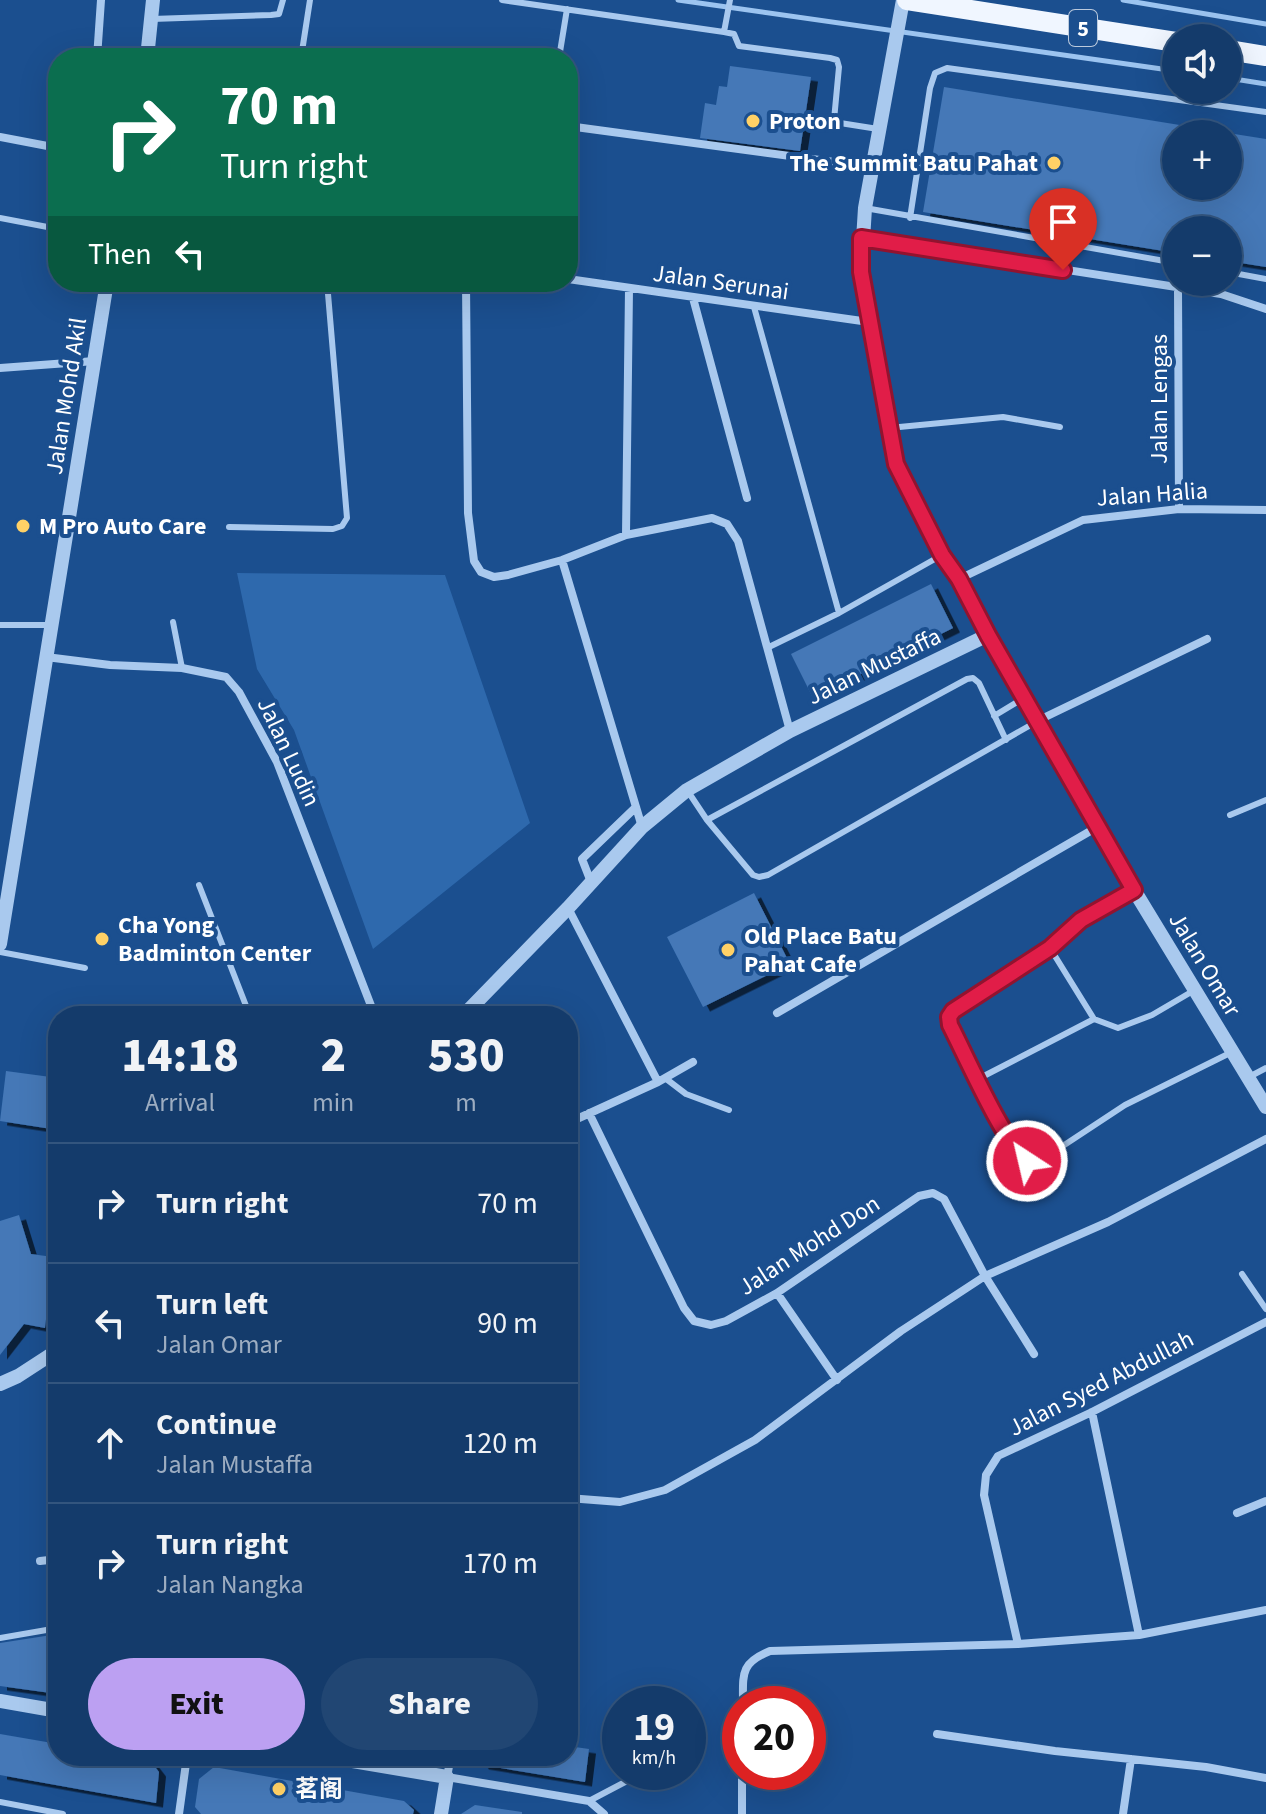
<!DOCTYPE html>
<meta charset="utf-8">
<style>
body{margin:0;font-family:"Source Sans 3","Noto Sans SC",sans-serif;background:#214673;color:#f1f3f6;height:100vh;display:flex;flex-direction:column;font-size:30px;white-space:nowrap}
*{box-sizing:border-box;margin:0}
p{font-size:26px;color:#9dadc1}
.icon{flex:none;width:44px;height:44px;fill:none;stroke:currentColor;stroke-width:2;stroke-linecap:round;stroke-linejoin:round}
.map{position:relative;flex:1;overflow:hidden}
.sheet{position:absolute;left:48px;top:1006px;width:530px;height:760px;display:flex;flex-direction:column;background:#143b6b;border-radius:32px;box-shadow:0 8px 32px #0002,0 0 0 2px #33557e}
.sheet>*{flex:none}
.hud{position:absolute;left:48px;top:48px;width:530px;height:244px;border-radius:32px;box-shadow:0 8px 32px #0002,0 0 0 2px #33557e;background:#0b6e4f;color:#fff;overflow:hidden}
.buttons{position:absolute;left:1162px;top:24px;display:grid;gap:16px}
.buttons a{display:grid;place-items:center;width:80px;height:80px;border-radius:50%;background:#143b6b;box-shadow:0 8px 32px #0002,0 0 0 2px #33557e;font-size:40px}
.speed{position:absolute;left:602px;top:1686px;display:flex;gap:16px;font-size:40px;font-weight:700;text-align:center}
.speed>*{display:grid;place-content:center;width:104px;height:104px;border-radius:50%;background:#143b6b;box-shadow:0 8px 32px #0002,0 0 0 2px #33557e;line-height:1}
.speed small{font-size:20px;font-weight:400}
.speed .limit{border:12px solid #d22;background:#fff;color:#111}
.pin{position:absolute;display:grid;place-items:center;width:68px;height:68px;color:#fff;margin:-82px -34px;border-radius:50% 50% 50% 0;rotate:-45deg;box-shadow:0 0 8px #0007}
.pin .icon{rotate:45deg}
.me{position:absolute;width:88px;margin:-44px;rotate:325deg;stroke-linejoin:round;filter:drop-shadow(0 0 6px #0008)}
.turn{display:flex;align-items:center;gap:28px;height:168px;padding:0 40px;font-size:36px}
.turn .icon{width:104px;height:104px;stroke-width:2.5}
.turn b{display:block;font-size:56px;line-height:68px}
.then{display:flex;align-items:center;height:76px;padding:0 40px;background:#0003;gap:16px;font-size:30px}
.eta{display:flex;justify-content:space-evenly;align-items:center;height:136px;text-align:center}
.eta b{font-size:48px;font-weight:800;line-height:56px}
.primary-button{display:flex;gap:16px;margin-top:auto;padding:16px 40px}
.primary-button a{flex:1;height:92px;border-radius:48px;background:#bca0f2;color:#111;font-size:32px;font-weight:800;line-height:92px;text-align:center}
.primary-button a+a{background:#214673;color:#f1f3f6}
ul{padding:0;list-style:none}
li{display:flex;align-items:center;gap:24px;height:120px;padding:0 40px;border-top:2px solid #33557e}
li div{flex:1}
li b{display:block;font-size:30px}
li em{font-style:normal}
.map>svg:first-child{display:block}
.green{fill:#2e69ad}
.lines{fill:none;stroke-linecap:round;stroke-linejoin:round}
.stream{stroke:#9cc4f0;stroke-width:5}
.building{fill:#4478b7;filter:url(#shadow)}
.service{stroke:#a9c9ee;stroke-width:6}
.minor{stroke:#a9c9ee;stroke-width:8}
.tertiary{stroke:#a9c9ee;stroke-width:14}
.primary{stroke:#f0f6ff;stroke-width:20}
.route-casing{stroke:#92132f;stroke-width:20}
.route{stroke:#e11d48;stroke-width:14}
.poi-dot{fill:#ffd166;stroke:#1b4f8f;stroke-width:3}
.labels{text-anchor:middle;stroke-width:8;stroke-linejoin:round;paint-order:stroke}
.shield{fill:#1b4f8f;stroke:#bbcadd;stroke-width:2}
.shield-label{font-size:22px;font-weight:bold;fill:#fff}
.poi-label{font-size:24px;font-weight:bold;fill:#fff;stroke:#1b4f8f;text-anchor:start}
.street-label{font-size:24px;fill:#fff;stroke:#1b4f8f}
</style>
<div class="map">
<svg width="1266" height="1814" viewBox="0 0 1266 1814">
<defs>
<filter id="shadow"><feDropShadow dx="7" dy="4.5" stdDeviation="0" flood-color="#0009"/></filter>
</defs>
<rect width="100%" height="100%" fill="#1b4f8f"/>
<path class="green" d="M237,573L445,575L530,823L373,949L294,730L257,669Z"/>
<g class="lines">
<path class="stream" d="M678,0L1176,71
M1123,0L1266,24
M1228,78L1266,84"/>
</g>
<path class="building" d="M730,66L811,77L800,151L700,138L705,103L716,105L719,86L727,87Z
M944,87L1223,132L1176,134V186H1228V133L1266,139V267L1228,261V230H1176V253L923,212Z
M931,584L953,628L813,698L791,654Z
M754,893L790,964L703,1007L667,937Z
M6,1071L58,1078V1130L0,1121Z
M19,1215L31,1254L53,1257L45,1328L24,1324L0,1355V1221Z
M58,1634V1694L0,1686V1643Z
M0,1734L58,1744V1756H130L149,1759L159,1772L156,1803L0,1775Z
M568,1746L589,1749L585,1782L482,1765L476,1756H568Z
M214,1767L404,1801L414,1810L413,1814H201L195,1807L199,1779Z
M475,1805L522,1812V1814H461Z"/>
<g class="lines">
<path class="service" d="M502,0L724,32L734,34L739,46L830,58L837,60L839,67L834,120L840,123L878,129
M152,19L271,15L279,14L283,0
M724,32L730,0
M301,58L310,0
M559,58L567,9
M865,208L1176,263
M0,218L58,229
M910,218L930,88L935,73L947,68L1266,112
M1228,272L1266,279
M754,307L839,613
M889,428L1003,417L1060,427
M229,527L333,529L342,526L347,518L327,282
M173,622L182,668
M0,625H51
M769,647L839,613L942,555
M994,716L1022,699
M687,790L707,820L753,875L759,877L768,875L1036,722
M1230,815L1266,800
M707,820L967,679L973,678L979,683L1006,740
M199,885L250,1016
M1133,890L1081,920L1050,948L953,1011L950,1025L1020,1155L1027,1161L1037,1163L1125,1105L1232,1052
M1050,948L1094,1019
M0,952L85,968
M1249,1077L1266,1068
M665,1078L686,1094L729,1110
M978,1079L1094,1019L1118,1028L1152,1015L1193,991
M1242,1274L1266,1309
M0,1638L58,1628
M589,1801L627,1781L634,1772
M0,1802L63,1814"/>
<path class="minor" d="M97,58L101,0
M568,126L872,167
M0,137L58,148
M862,238L1221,294L1266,309
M568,279L869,322
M466,282L468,513L474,561L481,572L494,577L508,575L562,560L626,535L712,518L727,524L738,541L790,731
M1178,288L1179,509
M693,298L747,498
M0,368L95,361
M626,535L629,289
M562,560L642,827
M959,579L1083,520L1179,509L1266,510
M46,657L110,665L182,668L226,677L239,692L277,762L375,1016
M1037,721L1207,639
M591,882L582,859L636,807
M568,908L658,1082
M777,1013L1099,826
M589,1113L684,1308L694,1321L711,1325L726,1321L777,1293L919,1196L933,1193L944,1199L985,1276L1034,1354
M568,1123L658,1082L693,1062
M777,1293L837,1380
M1092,1412L1139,1635
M568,1498L620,1502L665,1490L755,1440L901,1331L985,1276L1108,1222L1266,1139
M1237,1513L1266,1501
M40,1561L58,1559
M1018,1644L984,1495L986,1475L998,1456L1092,1412L1266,1322
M743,1704C743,1674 740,1663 770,1651L1018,1644L1139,1635L1266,1610
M937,1734L1055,1751L1206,1767L1266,1778
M451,1756L447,1777L589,1801L604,1814
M179,1814L187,1756
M742,1814V1772
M1123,1814L1131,1759"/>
<path class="tertiary" d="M903,0L865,208L861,272L896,464L942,555L959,579L1024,698L1134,890L1266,1107
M147,58L153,0
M0,944L107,282
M463,1016L568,908L642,827L687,790L790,731L988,635
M0,1384L18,1376L58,1350
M0,1701L58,1711
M323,1756L447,1777L441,1814"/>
<path class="primary" d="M907,0L1176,42
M1228,50L1266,56"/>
</g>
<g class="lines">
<g class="route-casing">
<path id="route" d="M1027,1161C1003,1141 966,1056 950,1025L949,1017L953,1011L1050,948L1081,920L1134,890L988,635L959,579L942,555L896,464L861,272V238L1063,270"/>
</g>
<use href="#route" class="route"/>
</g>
<g class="poi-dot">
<circle cx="753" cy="121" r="8"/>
<circle cx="1054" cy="163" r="8"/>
<circle cx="23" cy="526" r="8"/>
<circle cx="102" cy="939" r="8"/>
<circle cx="728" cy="950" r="8"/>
<circle cx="279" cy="1789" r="8"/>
</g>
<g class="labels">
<rect class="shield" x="1069" y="10" width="28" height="36" rx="6"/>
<g class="shield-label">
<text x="1083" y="36">5</text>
</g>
<g class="poi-label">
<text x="769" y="129">Proton</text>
<text x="1038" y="171" text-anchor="end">The Summit Batu Pahat</text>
<text x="39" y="534">M Pro Auto Care</text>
<text x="118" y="933">Cha Yong<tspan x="118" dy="28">Badminton Center</tspan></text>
<text x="744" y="944">Old Place Batu<tspan x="744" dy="28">Pahat Cafe</tspan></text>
<text x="295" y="1797">茗阁</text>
</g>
<g class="street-label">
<text transform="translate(721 282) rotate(8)" y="8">Jalan Serunai</text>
<text transform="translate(66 396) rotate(-81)" y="8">Jalan Mohd Akil</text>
<text transform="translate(1159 399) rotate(-90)" y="8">Jalan Lengas</text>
<text transform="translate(1152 494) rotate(-4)" y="8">Jalan Halia</text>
<text transform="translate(874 666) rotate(-26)" y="8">Jalan Mustaffa</text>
<text transform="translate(289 752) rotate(65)" y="8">Jalan Ludin</text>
<text transform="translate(1205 964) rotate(59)" y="8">Jalan Omar</text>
<text transform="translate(809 1245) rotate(-33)" y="8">Jalan Mohd Don</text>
<text transform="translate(1101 1383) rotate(-27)" y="8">Jalan Syed Abdullah</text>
</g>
</g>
</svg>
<div class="buttons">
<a><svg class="icon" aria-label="sound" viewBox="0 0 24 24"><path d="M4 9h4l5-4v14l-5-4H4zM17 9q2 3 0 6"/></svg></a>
<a>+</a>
<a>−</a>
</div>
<div class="speed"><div>19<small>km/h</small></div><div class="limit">20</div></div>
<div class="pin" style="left:1063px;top:270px;background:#d93025"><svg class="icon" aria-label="arrive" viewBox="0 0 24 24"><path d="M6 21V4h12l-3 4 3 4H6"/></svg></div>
<svg class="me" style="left:1027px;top:1161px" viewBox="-20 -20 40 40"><circle r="17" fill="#e11d48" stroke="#fff" stroke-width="3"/><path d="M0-11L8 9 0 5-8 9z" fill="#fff"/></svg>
<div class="hud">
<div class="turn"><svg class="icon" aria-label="right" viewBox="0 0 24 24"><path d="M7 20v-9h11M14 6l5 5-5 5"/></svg><div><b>70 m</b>Turn right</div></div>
<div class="then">Then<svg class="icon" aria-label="left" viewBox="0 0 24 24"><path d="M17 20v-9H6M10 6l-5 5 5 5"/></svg></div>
</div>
<section class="sheet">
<div class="eta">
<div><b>14:18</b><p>Arrival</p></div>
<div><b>2</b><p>min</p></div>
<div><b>530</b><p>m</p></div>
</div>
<ul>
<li><svg class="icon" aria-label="right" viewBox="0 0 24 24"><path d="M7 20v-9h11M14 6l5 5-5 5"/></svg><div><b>Turn right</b></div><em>70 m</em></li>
<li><svg class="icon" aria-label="left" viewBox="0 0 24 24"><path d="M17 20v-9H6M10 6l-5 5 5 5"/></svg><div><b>Turn left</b><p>Jalan Omar</p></div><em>90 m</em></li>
<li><svg class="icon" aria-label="ahead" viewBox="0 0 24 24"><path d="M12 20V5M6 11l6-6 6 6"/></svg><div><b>Continue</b><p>Jalan Mustaffa</p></div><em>120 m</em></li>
<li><svg class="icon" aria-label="right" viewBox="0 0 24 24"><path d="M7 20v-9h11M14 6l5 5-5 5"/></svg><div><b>Turn right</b><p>Jalan Nangka</p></div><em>170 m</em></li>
</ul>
<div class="primary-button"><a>Exit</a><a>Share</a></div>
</section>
</div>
